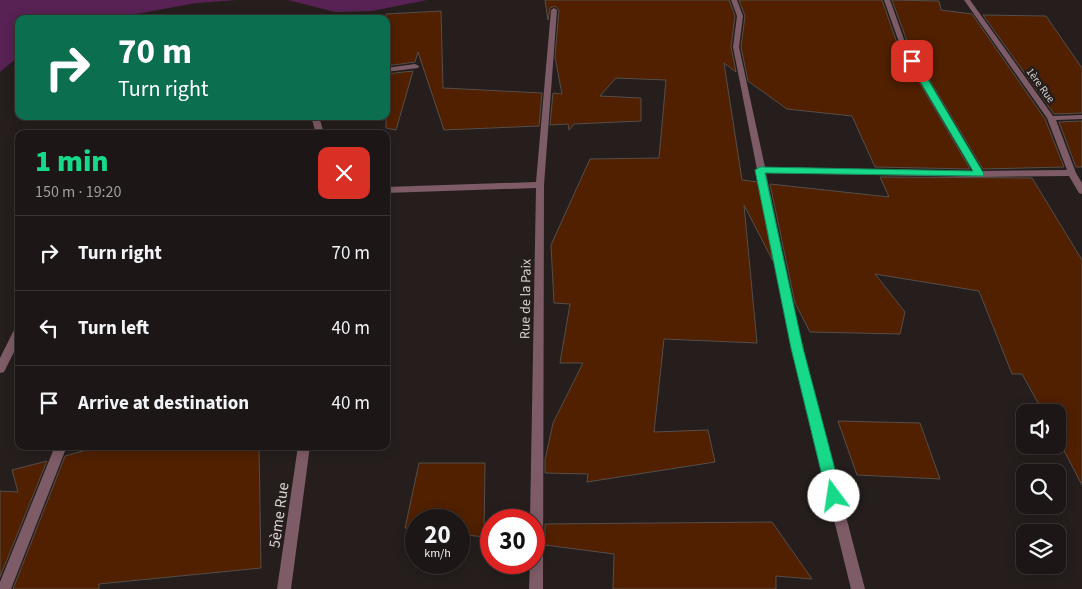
<!DOCTYPE html>
<meta charset="utf-8">
<style>
body{margin:0;font-family:"Source Sans 3",sans-serif;background:#292323;color:#f1f3f6;height:100vh;display:flex;flex-direction:column;font-size:19px;white-space:nowrap}
*{box-sizing:border-box;margin:0}
p{font-size:16px;color:#a09fa1}
.icon{flex:none;width:28px;height:28px;fill:none;stroke:currentColor;stroke-width:2;stroke-linecap:round;stroke-linejoin:round}
.map{position:relative;flex:1;overflow:hidden}
.side{position:absolute;left:15px;top:130px;width:375px;height:320px;display:flex;flex-direction:column;background:#1c1616;border-radius:10px;box-shadow:0 2px 12px #0003,0 0 0 1px #3a3535}
.side>*{flex:none}
.guide{position:absolute;left:15px;top:15px;width:375px;height:105px;border-radius:10px;box-shadow:0 2px 12px #0003,0 0 0 1px #3a3535;background:#0b6e4f;color:#fff;overflow:hidden}
.controls{position:absolute;left:1016px;top:404px;display:grid;gap:10px}
.controls a{display:grid;place-items:center;width:50px;height:50px;border-radius:10px;background:#1c1616;box-shadow:0 2px 12px #0003,0 0 0 1px #3a3535;font-size:25px}
.speed{position:absolute;left:405px;top:509px;display:flex;gap:10px;font-size:25px;font-weight:700;text-align:center}
.speed>*{display:grid;place-content:center;width:65px;height:65px;border-radius:50%;background:#1c1616;box-shadow:0 2px 12px #0003,0 0 0 1px #3a3535;line-height:1}
.speed small{font-size:12px;font-weight:400}
.speed .limit{border:8px solid #d22;background:#fff;color:#111}
.pin{position:absolute;display:grid;place-items:center;width:42px;height:42px;color:#fff;margin:-21px;border-radius:10px;box-shadow:0 2px 8px #0006}
.me{position:absolute;width:55px;margin:-28px;rotate:346deg;stroke-linejoin:round;filter:drop-shadow(0 0 4px #0008)}
.turn{display:flex;align-items:center;gap:18px;height:105px;padding:0 20px;font-size:22px}
.turn .icon{width:65px;height:65px;stroke-width:2.5}
.turn b{display:block;font-size:35px;line-height:42px}
.round{display:grid;place-items:center;flex:none;width:52px;height:52px;border-radius:10px;background:#292323}
.head{display:flex;align-items:center;justify-content:space-between;height:85px;padding:0 20px}
h1{font-size:30px;font-weight:800;line-height:38px;color:#17d989}
ul{padding:0;list-style:none}
li{display:flex;align-items:center;gap:15px;height:75px;padding:0 20px;border-top:1px solid #3a3535}
li div{flex:1}
li b{display:block;font-size:19px}
li em{font-style:normal}
.map>svg:first-child{display:block}
.water{fill:#582254}
.building{fill:#502000;stroke:#554e4a}
.lines{fill:none;stroke-linecap:round;stroke-linejoin:round}
.minor{fill:#7e5c67;fill-rule:evenodd}
.route{fill:#17d989;stroke:#0f8d59}
.labels{text-anchor:middle;stroke-width:5;stroke-linejoin:round;paint-order:stroke}
.far-street-label{font-size:11px;fill:#d6d0d0;stroke:#251e1d}
.street-label{font-size:14px;fill:#d6d0d0;stroke:#251e1d}
.near-street-label{font-size:16px;fill:#d6d0d0;stroke:#251e1d}
</style>
<div class="map">
<svg width="1082" height="589" viewBox="0 0 1082 589">
<rect width="100%" height="100%" fill="#251e1d"/>
<path class="water" d="M0,0H237L196,3L109,19H19V56L0,72Z
M288,0H427L372,11L335,12Z"/>
<path class="building" d="M545,0H729L735,16L731,47L736,72L724,63L742,180L758,182L773,261L744,205L757,343L664,339L654,432L708,430L715,462L587,482L588,474L545,473V460L553,423L583,363H560L570,304L554,303L551,245L590,159L659,158L666,80L616,78L600,96L641,98V121L574,124L569,130L568,124L550,125L553,93L562,94L555,57L559,10L555,6L550,8L548,20Z
M739,0H882L898,46L970,169L875,167L852,116L787,109L748,81L741,47L745,16Z
M892,0L939,1L941,10L972,14L1045,119L1064,167L983,169L908,44Z
M441,11L443,88L542,93L539,126L444,130L418,52L415,62L386,66V19H370L368,15L386,17V14Z
M983,15L1046,16L1082,68V113L1054,114Z
M413,71L396,130L386,128V74Z
M1082,121V167H1076L1059,122Z
M880,177L1032,178L1082,260V485L1058,439V412H1043L1022,374H1012L979,291L875,274L905,312L900,334L810,332L795,303L770,184L889,197Z
M838,421L920,423L940,479L857,475Z
M101,446H259L261,568L99,584V589H13L65,456Z
M47,461L0,577V491L18,492L12,470Z
M419,463H485L484,537L459,534V520H416V529L405,528Z
M772,522L812,579L776,576V589H613L614,554L545,545V524Z"/>
<g class="lines">
<path class="minor" d="M731,0H737L743,16L739,47L765,167L973,171L900,45L884,0H890L906,45L982,171L1067,170L1047,118L964,0H970L1053,116L1082,115V119L1056,120L1076,173L1082,183V194L1079,193L1069,176L979,177L766,173L802,348L865,589H851L792,348L733,47L737,16Z
M554,8L557,10L544,185L543,589H529L530,562H534V520H530L536,188L386,193V187L536,182L551,10Z
M415,64L419,66L418,68L386,72V68Z
M311,116H319L324,134H316Z
M19,327V342L4,372L0,373V358L15,328Z
M55,446H67L11,589H0V582Z
M298,446H310L291,589H277Z"/>
</g>
<path class="route" d="M912,59L917,61L984,174L983,176L765,173L803,348L842,496L839,501L834,503L829,501L827,496L791,348L755,170L760,167L973,171L908,61Z"/>
<g class="labels">
<g class="far-street-label">
<text transform="translate(1041 85) rotate(54)" y="4">1ère Rue</text>
</g>
<g class="street-label">
<text transform="translate(525 299) rotate(-89)" y="5">Rue de la Paix</text>
</g>
<g class="near-street-label">
<text transform="translate(278 515) rotate(-82)" y="6">5ème Rue</text>
</g>
</g>
</svg>
<div class="controls">
<a><svg class="icon" aria-label="sound" viewBox="0 0 24 24"><path d="M4 9h4l5-4v14l-5-4H4zM17 9q2 3 0 6"/></svg></a>
<a><svg class="icon" aria-label="search" viewBox="0 0 24 24"><circle cx="10" cy="10" r="6"/><path d="M15 15l6 6"/></svg></a>
<a><svg class="icon" aria-label="layers" viewBox="0 0 24 24"><path d="M12 4l9 5-9 5-9-5zM3 14l9 5 9-5"/></svg></a>
</div>
<div class="speed"><div>20<small>km/h</small></div><div class="limit">30</div></div>
<div class="pin" style="left:912px;top:61px;background:#d93025"><svg class="icon" aria-label="arrive" viewBox="0 0 24 24"><path d="M6 21V4h12l-3 4 3 4H6"/></svg></div>
<svg class="me" style="left:834px;top:496px" viewBox="-20 -20 40 40"><circle r="19" fill="#fff"/><path d="M0-13L10 11 0 6-10 11z" fill="#17d989"/></svg>
<div class="guide">
<div class="turn"><svg class="icon" aria-label="right" viewBox="0 0 24 24"><path d="M7 20v-9h11M14 6l5 5-5 5"/></svg><div><b>70 m</b>Turn right</div></div>
</div>
<section class="side">
<div class="head"><div><h1>1 min</h1><p>150 m · 19:20</p></div><a class="round" style="background:#d93025;color:#fff"><svg class="icon" aria-label="close" viewBox="0 0 24 24"><path d="M6 6l12 12M18 6L6 18"/></svg></a></div>
<ul>
<li><svg class="icon" aria-label="right" viewBox="0 0 24 24"><path d="M7 20v-9h11M14 6l5 5-5 5"/></svg><div><b>Turn right</b></div><em>70 m</em></li>
<li><svg class="icon" aria-label="left" viewBox="0 0 24 24"><path d="M17 20v-9H6M10 6l-5 5 5 5"/></svg><div><b>Turn left</b></div><em>40 m</em></li>
<li><svg class="icon" aria-label="arrive" viewBox="0 0 24 24"><path d="M6 21V4h12l-3 4 3 4H6"/></svg><div><b>Arrive at destination</b></div><em>40 m</em></li>
</ul>
</section>
</div>
